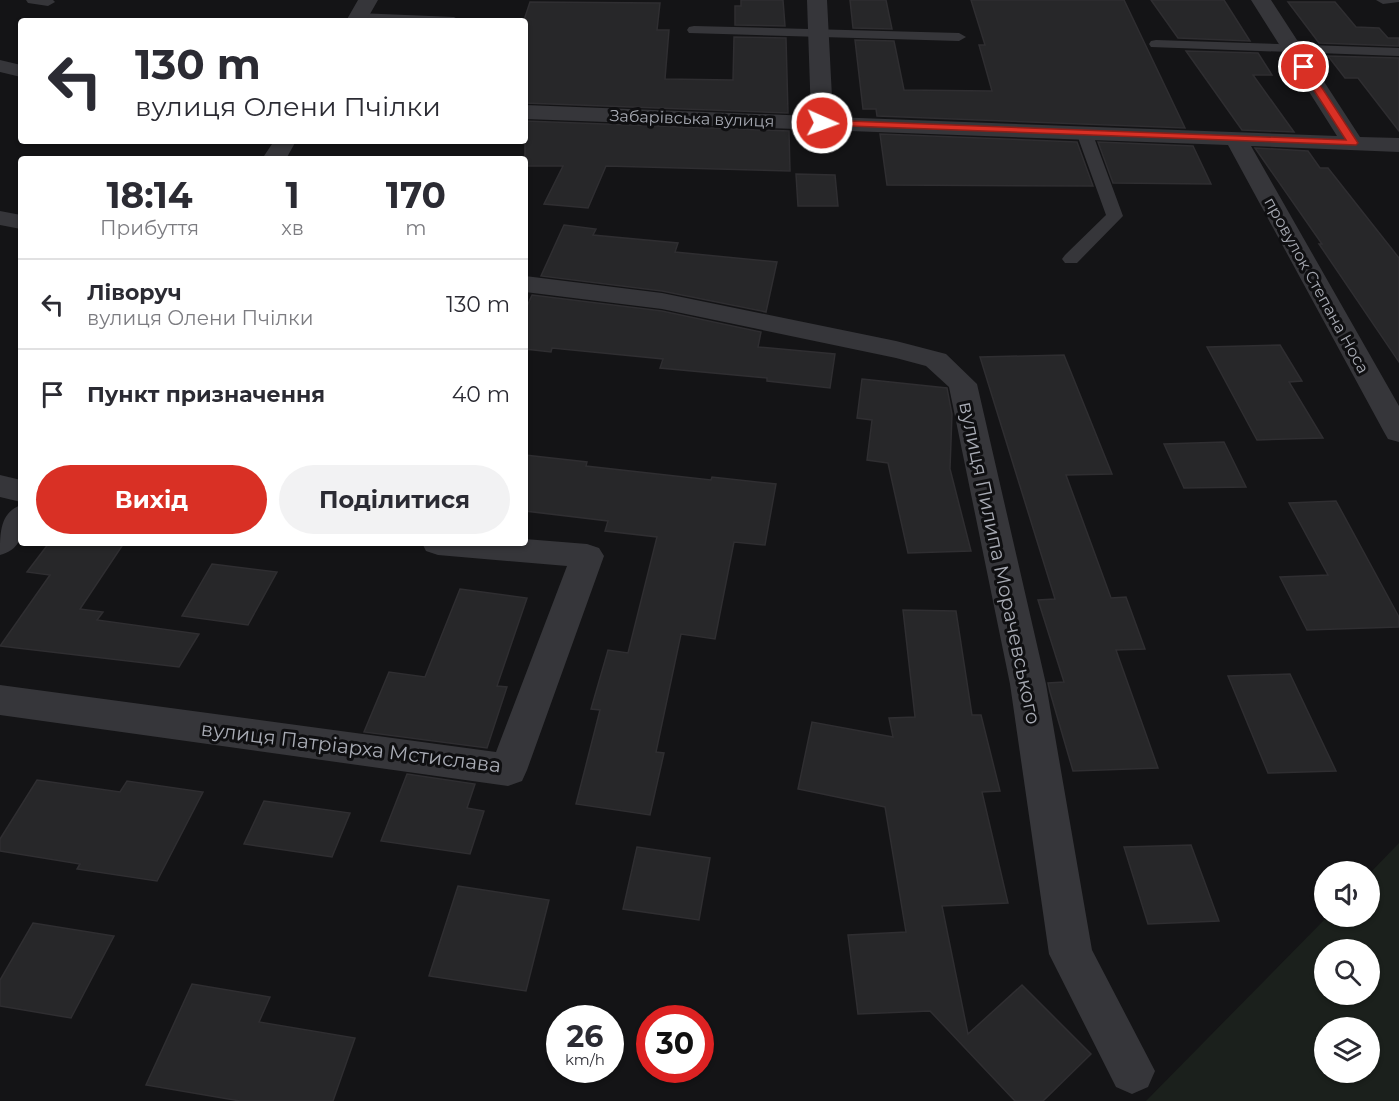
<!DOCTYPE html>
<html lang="uk">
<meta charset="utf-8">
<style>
body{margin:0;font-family:Montserrat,sans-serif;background:#f2f2f3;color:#2b2b33;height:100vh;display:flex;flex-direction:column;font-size:22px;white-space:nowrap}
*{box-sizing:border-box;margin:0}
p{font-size:20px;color:#7c7c81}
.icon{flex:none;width:33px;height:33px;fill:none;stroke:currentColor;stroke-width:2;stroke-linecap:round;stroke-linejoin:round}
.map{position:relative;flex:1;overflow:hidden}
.details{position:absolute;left:18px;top:156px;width:510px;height:390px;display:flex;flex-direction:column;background:#fff;border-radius:6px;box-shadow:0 2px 4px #0004}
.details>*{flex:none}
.banner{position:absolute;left:18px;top:18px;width:510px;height:126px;border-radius:6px;box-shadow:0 2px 4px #0004;background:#fff;color:#2b2b33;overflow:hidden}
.buttons{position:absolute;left:1314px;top:861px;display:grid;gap:12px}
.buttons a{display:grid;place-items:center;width:66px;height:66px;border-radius:50%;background:#fff;box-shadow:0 2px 4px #0004;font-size:30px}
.speed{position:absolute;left:546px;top:1005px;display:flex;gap:12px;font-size:30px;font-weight:700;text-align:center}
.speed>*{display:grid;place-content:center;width:78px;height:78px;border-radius:50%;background:#fff;box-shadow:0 2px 4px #0004;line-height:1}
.speed small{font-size:15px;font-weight:400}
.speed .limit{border:9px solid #d22;background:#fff;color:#111}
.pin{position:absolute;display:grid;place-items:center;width:51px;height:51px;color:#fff;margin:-26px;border:3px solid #fff;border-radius:50%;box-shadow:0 2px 6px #0007}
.me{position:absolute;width:66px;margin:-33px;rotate:92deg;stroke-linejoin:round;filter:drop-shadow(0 0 4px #0008)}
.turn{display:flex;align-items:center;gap:21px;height:126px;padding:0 18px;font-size:27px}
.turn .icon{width:78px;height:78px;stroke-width:2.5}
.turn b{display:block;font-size:42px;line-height:51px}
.eta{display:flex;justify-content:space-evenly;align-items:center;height:102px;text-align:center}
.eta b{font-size:36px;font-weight:700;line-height:42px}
.cta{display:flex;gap:12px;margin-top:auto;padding:12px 18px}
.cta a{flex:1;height:69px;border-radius:36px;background:#d93025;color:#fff;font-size:24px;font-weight:700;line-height:69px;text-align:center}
.cta a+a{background:#f2f2f3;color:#2b2b33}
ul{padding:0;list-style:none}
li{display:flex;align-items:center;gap:18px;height:90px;padding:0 18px;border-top:2px solid #e1e1e2}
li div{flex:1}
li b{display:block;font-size:22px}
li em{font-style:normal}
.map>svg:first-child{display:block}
.green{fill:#1b201c;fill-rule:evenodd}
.building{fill:#272729;stroke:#2f2e31;stroke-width:1.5}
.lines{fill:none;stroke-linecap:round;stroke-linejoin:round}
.lane{fill:#36363a;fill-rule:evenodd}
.street{fill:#36363a;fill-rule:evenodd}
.route{fill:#d93025;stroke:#8d1f18;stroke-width:1.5}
.labels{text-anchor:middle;stroke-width:6;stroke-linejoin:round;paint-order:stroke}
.far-street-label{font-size:16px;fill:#a8abb4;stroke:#0f0f11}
.street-label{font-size:20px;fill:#a8abb4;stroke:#0f0f11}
</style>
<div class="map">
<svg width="1399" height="1101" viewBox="0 0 1399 1101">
<rect width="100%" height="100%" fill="#141416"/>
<path class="green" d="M1399,843V1101H1146L1327,917L1370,916V873ZM1324,950H1370V994H1324ZM1324,1028H1370V1072H1324Z"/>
<path class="building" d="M741,0H783L785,26L735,25V6H741Z
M850,0H886L892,29L853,28Z
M971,0H1124L1185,128L877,116L876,109H863L855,40L894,41L904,90L992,91L979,45H985Z
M1151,0H1224L1250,41L1178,38Z
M530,2L660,3L657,30H669L665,79L733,80L734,37L786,38L788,113L525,103V17Z
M1288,2H1335L1356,27L1379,28L1388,38H1399V46L1319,43Z
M1186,51L1258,53L1272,75H1253L1294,132L1242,130Z
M1328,56L1399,58V131L1358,78H1345Z
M525,121L789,131L790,171L606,166L588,208L544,204L563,166H525Z
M880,134L1077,142L1093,186L887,185Z
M1098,142L1193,146L1211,184L1113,183Z
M1255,148L1308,151L1320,168H1328L1399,258V362L1319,244H1322Z
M796,174L835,175L838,206H798Z
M564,225L596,229L593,235L678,243L675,252L777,262L766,312L662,291L541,276Z
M532,295L662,311L761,332L758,347L835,354L830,388L767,381V378L660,368L663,359L552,348L551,352L525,349V311Z
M1280,345L1302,381L1289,382L1323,438L1257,440L1207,347Z
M1064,355L1112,474L1066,475L1111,598L1126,597L1145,649L1116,650L1158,768L1073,771L1050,692L1048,683L1064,682L1038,600L1055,599L980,357Z
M862,379L947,388L952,414L950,469L971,551L908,553L888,463L867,460L872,420L857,418Z
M1224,442L1246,487L1184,488L1164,444Z
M525,455L587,462L586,466L711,480L712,477L776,484L765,545L734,542L715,639L681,634L656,752L664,753L650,815L576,804L600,710L591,709L608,650L628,653L657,537L605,531L608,521L525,511Z
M1336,501L1399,617V627L1307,630L1280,577L1328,575L1289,503Z
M49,543H124L80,609L103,612L97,620L199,634L179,667L0,646L50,575L27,572Z
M212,564L277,572L248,625L182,616Z
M460,589L527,598L497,686L507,687L487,748L364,732L389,672L425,677Z
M903,610L956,611L972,715H981L1000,791L982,792L1008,903L942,906L968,1034L1022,985L1091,1054L1043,1101H1015L930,1011L858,1014L848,935L906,932L885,807L798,789L812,722L893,737L889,718L915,717Z
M1290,674L1336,771L1268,773L1228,676Z
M407,774L475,784L467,808L484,811L470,854L381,841Z
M37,780L120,792L127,781L203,792L157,881L77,869L80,864L0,851V839Z
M264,801L350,813L332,857L244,844Z
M1191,845L1219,921L1148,924L1124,847Z
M637,847L710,858L699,920L623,909Z
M458,886L549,900L526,991L429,976Z
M33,923L114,936L71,1018L0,1006V980Z
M192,984L270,997L259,1022L355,1038L333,1101H240L146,1085Z"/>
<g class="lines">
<path class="lane" d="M26,0H53L55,2L48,6L28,3Z
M1376,0H1399V2L1383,4Z
M358,13L454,17L461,21L353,20L351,17L353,14Z
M694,26L959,33L966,37L959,41L689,33L687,30L689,27Z
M1156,40L1399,48V56L1151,47L1149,44L1151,41Z
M1084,127L1092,132L1123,216L1077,263H1065L1062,259L1065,255L1106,215L1076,132Z"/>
<path class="street" d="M358,0H378L366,21H346Z
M807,0H827L833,117L1337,136L1251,0H1271L1360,137L1399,138V152L1251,146L1399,406V442L1388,439L1384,432L1228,145L525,119V105L811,116Z
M0,60L21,65V77L0,72Z
M274,141H296L286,159H262Z
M0,211L21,215V229L0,225Z
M525,276L662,293L896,341L946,354L977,384L1046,684L1092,950L1155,1071L1148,1087L1132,1094L1116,1087L1049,954L1010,684L949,387L926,366L896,358L662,309L525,292Z
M0,475L21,480V502L0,497Z
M21,505C21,528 27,547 0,555C0,532 0,513 21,505Z
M525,539L587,544L599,548L604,556L527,770L522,781L508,786L0,715V685L496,752L567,566L438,555L426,551L422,543H525Z"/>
</g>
<path class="route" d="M1301,65H1307L1358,143L1356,145L822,125L817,123L822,120L1346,140L1299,67Z"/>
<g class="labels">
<g class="far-street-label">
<text transform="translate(692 118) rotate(2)" y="6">Забарівська вулиця</text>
<text transform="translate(1317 285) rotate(61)" y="6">провулок Степана Носа</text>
</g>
<g class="street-label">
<text transform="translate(1000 563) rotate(78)" y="7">вулиця Пилипа Морачевського</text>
<text transform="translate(351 747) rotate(7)" y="7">вулиця Патріарха Мстислава</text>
</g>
</g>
</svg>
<div class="buttons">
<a><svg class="icon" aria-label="sound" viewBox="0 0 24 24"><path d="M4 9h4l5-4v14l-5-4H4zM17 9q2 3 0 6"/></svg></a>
<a><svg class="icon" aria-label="search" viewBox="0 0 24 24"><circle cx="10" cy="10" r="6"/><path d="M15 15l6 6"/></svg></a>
<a><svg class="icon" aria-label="layers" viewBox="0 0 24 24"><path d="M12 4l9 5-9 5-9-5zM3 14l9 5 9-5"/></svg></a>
</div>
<div class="speed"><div>26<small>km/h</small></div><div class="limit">30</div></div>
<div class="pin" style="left:1304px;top:67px;background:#d93025"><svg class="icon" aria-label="arrive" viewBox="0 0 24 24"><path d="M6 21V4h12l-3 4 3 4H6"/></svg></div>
<svg class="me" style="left:822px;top:123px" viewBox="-20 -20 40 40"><circle r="17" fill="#d93025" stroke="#fff" stroke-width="3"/><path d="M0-11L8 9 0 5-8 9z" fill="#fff"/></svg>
<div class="banner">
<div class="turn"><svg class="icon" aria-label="left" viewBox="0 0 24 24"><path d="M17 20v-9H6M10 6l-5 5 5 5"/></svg><div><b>130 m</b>вулиця Олени Пчілки</div></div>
</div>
<section class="details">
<div class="eta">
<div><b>18:14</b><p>Прибуття</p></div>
<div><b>1</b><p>хв</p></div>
<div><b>170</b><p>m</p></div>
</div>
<ul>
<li><svg class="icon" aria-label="left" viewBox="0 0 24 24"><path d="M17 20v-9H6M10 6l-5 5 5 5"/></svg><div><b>Ліворуч</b><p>вулиця Олени Пчілки</p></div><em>130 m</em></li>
<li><svg class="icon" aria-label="arrive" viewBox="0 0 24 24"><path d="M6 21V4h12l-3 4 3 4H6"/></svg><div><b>Пункт призначення</b></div><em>40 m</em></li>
</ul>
<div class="cta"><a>Вихід</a><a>Поділитися</a></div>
</section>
</div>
